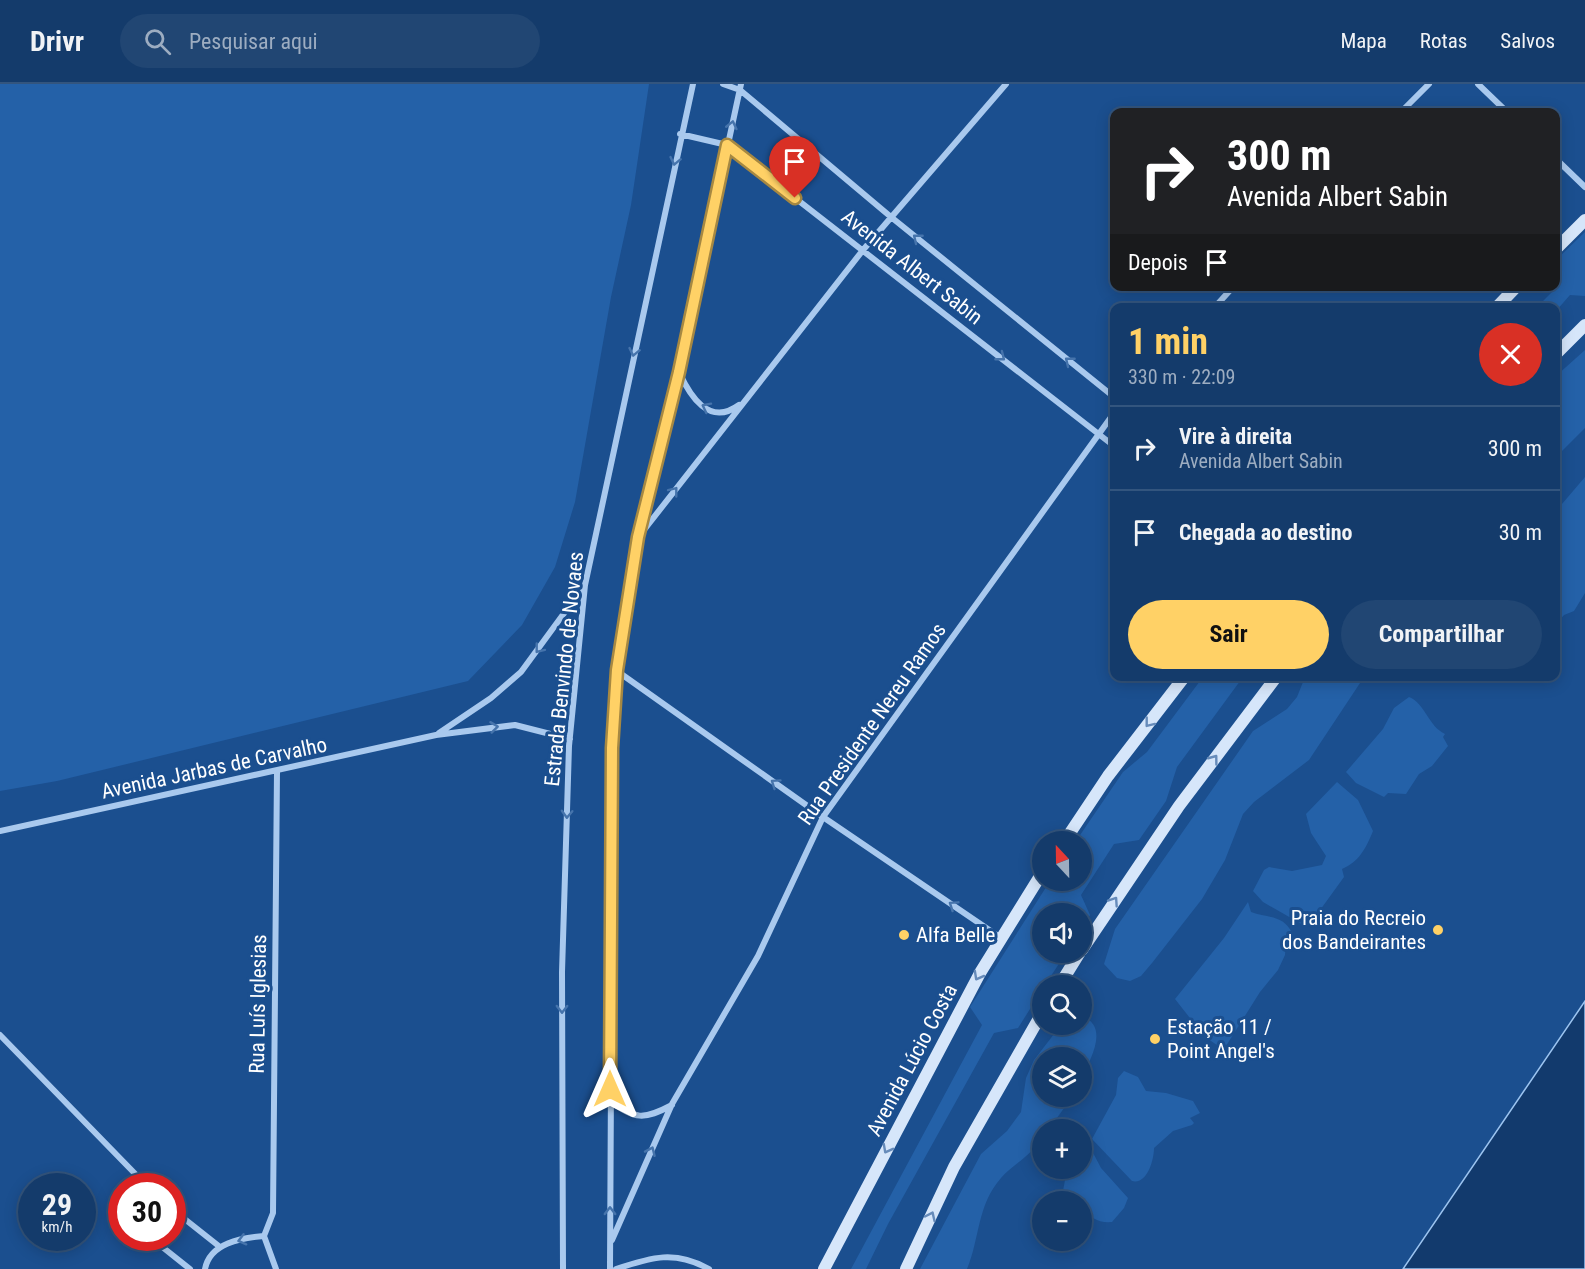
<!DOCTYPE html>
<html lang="pt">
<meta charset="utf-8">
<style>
body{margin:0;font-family:"Roboto Condensed",sans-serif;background:#214673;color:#f1f3f6;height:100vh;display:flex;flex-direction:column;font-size:22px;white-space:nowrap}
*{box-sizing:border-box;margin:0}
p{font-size:20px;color:#9dadc1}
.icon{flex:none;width:33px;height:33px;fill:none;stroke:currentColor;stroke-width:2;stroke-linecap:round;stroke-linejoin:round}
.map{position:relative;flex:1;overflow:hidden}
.drawer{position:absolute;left:1110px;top:219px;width:450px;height:378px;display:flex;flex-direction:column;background:#143b6b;border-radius:12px;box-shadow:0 3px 15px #0003,0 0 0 2px #33557e}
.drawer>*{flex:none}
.top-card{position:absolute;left:1110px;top:24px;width:450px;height:183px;border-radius:12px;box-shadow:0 3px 15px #0003,0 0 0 2px #33557e;background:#202124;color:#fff;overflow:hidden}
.needle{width:39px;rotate:338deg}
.controls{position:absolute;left:1032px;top:747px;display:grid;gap:12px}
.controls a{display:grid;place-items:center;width:60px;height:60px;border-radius:50%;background:#143b6b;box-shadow:0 3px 15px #0003,0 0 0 2px #33557e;font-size:30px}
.speed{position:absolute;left:18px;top:1089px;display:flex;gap:12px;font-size:30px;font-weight:700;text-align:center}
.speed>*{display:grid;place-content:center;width:78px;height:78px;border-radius:50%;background:#143b6b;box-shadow:0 3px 15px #0003,0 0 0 2px #33557e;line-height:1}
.speed small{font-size:15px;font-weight:400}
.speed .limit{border:9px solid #d22;background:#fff;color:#111}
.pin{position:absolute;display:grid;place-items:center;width:51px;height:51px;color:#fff;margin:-62px -26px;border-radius:50% 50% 50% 0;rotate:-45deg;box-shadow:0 0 6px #0007}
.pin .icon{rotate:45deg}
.me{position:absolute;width:66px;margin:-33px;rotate:0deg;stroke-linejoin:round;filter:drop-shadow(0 0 4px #0008)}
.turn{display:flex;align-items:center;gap:21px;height:126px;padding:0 18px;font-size:27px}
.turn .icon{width:78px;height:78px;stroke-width:2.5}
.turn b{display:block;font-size:42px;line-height:51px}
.then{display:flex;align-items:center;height:57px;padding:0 18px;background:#0003;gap:12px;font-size:22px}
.round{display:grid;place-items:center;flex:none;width:63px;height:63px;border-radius:32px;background:#214673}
.head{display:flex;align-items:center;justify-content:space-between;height:102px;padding:0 18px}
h1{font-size:36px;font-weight:700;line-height:45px;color:#ffd166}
.action{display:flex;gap:12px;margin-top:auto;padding:12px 18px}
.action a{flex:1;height:69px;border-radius:36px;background:#ffd166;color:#111;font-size:24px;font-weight:700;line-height:69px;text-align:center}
.action a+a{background:#214673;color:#f1f3f6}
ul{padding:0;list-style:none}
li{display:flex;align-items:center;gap:18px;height:84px;padding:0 18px;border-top:2px solid #33557e}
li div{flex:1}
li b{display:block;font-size:22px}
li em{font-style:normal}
header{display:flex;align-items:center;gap:36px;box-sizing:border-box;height:84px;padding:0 30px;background:#143b6b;border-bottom:2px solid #33557e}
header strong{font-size:28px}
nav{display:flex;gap:33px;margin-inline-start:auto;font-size:21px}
.search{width:420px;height:54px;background:#214673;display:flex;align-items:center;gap:15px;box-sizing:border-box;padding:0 21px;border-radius:33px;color:#9dadc1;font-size:22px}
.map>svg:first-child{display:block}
.green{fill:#2461a8}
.water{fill:#123a6d;stroke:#9cc4f0;stroke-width:1.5}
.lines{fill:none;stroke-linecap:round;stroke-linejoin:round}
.street{stroke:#a9c9ee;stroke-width:6}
.secondary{stroke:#d6e6fa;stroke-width:12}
.oneway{stroke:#4674ac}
.oneway2{stroke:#668bba}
.route-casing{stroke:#a68842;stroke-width:15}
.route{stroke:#ffd166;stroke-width:10}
.poi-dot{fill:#ffd166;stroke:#1b4f8f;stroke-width:2}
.labels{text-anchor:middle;stroke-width:6;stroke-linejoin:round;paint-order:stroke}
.street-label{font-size:21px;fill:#fff;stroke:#1b4f8f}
.poi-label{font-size:21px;fill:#fff;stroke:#1b4f8f;text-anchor:start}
</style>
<header>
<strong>Drivr</strong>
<div class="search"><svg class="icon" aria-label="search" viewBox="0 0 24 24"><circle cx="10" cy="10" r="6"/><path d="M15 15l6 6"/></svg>Pesquisar aqui</div>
<nav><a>Mapa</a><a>Rotas</a><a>Salvos</a></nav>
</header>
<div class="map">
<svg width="1585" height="1185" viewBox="0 0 1585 1185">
<rect width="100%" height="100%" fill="#1b4f8f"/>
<path class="green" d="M0,0H649L631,121L611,213L575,418L555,483L522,541L468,597L57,697L0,707Z
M1585,148V212L1570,211L1556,227V224L1537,223L1559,201V173Z
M1585,266V344L1556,373V292Z
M1585,393V509L1574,527L1564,531L1556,540V427Z
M1203,593H1243L1177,683L1166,717L1139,756L1114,760L1081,811L1090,831L1082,844V830H1042V868L1066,869L1045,901L1042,902V906L1018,944L994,949L888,1140L866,1185H851L982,941L970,923L1050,797L1082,796V758L1076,757L1123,688L1147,668Z
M1305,593H1364L1309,676L1254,718L1243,730L1225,776L1202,815L1152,879L1141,892L1130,897L1117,894L1104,880L1115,845L1253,647L1287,625L1297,613Z
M1409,613C1425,619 1428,642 1445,650L1443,653L1448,662L1432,682L1419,690L1406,710L1388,709L1384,713L1356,699L1346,688L1383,645L1394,624Z
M1337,698L1358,716L1373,747C1366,764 1359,778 1342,785L1344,793L1310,840L1305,842L1263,818L1253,807L1264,786L1269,783L1292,787L1322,781L1326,772L1311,749L1306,730Z
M1248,818L1251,828C1267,834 1284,831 1292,849L1286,857L1285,871L1278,886L1260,908L1226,962L1221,964L1204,952L1175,915L1224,854Z
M1082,932C1110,943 1090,975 1082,994V974H1042V1012L1072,1013L1049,1045L1042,1046C1042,1066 1014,1079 1001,1094C977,1121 980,1154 967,1185H920L981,1070L1007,1047L1021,1028L1026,994L1034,976L1061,941L1082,940Z
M1124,987L1138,993L1146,1007L1166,1009L1193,1017L1200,1029L1190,1034L1194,1039L1192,1041L1173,1047L1154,1064C1154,1076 1147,1101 1132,1097L1092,1055L1116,1011L1118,994Z
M1084,1064L1091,1065L1101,1084L1128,1114L1124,1124L1112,1138C1097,1139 1092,1134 1082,1124V1118L1074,1117L1063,1107L1067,1085L1082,1084V1067Z"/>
<path class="water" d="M1585,917V1185H1403L1581,923Z"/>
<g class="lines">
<path class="street" d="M723,0L740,6L891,133L1114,313
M1478,0L1507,28
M1401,28L1429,0
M680,50L727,61L1114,362
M1556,75L1585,103
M1214,224L1234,202
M679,288C690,312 709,343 739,321
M640,451L863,166L1006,0
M617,587L823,733L1001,854
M439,649L491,614L521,588L584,502
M0,747L436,651L515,641L570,655
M0,951L147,1102
M609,1016C635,1036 644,1036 672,1021
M172,1125L220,1163
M264,1152L273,1129L277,687
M264,1152L276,1185
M151,1154L190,1185
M612,1156L672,1020L758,872L823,733L1114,329
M205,1185C210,1159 241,1154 264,1152
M563,1185L562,888L569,662L585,501L693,0
M610,1185L613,623L638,453L679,288L741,0
M616,1185C652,1173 675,1166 709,1185"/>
<path class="secondary" d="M1556,165L1585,136
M1496,224L1517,202
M1556,270L1585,241
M1064,758L1108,692L1185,592
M1082,866L1179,722L1277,592
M1059,902L1080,868
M824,1185L980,889L1042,789
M906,1185L954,1083L1042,929"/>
</g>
<defs><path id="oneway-chevron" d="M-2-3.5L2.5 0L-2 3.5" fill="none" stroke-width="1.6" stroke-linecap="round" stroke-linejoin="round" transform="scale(1.5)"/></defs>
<g class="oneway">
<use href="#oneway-chevron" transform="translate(732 41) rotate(-77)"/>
<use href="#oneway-chevron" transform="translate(675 77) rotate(102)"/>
<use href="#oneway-chevron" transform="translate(917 154) rotate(-141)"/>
<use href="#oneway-chevron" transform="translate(634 268) rotate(102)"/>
<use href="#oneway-chevron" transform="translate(1001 273) rotate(38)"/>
<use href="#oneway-chevron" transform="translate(1069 277) rotate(-141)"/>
<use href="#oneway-chevron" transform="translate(706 323) rotate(-153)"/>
<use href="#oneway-chevron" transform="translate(674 407) rotate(-52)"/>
<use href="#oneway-chevron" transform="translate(539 565) rotate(128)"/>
<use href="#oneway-chevron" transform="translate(494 643) rotate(-7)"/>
<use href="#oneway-chevron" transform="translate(775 699) rotate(-145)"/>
<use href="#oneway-chevron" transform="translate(567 730) rotate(92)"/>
<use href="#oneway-chevron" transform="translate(953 821) rotate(-146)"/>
<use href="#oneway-chevron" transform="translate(562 925) rotate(90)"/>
<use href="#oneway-chevron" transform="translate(651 1067) rotate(-66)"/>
<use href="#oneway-chevron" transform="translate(610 1127) rotate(-90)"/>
<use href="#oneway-chevron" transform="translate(242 1156) rotate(165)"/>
</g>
<g class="oneway2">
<use href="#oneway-chevron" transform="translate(1149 639) rotate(128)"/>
<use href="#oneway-chevron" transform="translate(1214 675) rotate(-53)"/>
<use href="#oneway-chevron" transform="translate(1114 817) rotate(-56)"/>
<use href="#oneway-chevron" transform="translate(978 892) rotate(119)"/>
<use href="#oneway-chevron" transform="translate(887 1065) rotate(118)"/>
<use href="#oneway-chevron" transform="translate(931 1132) rotate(-65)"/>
</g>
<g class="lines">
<g class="route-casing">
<path id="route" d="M610,1005L612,664L617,586L638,453L679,288L727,61L795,114"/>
</g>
<use href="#route" class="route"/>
</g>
<g class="poi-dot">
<circle cx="1438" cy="846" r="6"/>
<circle cx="904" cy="851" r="6"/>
<circle cx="1155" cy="955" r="6"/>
</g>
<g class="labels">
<g class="street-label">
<text transform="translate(912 183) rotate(38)" y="7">Avenida Albert Sabin</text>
<text transform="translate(564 585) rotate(-84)" y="7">Estrada Benvindo de Novaes</text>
<text transform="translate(872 640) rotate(-55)" y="7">Rua Presidente Nereu Ramos</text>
<text transform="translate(214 684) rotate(-12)" y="7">Avenida Jarbas de Carvalho</text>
<text transform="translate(258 920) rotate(-89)" y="7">Rua Luís Iglesias</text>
<text transform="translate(912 976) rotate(-62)" y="7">Avenida Lúcio Costa</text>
</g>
<g class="poi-label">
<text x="1426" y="841" text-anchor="end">Praia do Recreio<tspan x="1426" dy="24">dos Bandeirantes</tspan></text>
<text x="916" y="858">Alfa Belle</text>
<text x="1167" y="950">Estação 11 /<tspan x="1167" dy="24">Point Angel's</tspan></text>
</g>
</g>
</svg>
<div class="controls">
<a><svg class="needle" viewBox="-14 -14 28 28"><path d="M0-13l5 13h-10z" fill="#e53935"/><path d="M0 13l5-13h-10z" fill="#9dadc1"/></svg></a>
<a><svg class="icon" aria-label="sound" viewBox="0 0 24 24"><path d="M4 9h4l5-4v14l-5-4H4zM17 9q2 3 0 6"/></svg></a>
<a><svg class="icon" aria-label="search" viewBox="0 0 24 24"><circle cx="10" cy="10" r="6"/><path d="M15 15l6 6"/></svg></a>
<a><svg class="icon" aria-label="layers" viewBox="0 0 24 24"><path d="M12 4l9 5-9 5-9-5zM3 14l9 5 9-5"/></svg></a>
<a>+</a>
<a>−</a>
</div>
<div class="speed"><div>29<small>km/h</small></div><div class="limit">30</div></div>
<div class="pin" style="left:795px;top:114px;background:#d93025"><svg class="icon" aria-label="arrive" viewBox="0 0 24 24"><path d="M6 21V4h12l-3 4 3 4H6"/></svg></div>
<svg class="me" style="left:610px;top:1005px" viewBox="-20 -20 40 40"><path d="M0-17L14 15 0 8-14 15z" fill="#ffd166" stroke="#fff" stroke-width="4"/></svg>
<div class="top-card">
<div class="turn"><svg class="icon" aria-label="right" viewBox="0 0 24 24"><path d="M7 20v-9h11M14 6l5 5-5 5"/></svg><div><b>300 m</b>Avenida Albert Sabin</div></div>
<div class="then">Depois<svg class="icon" aria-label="arrive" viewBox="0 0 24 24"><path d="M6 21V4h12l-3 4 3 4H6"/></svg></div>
</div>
<section class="drawer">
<div class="head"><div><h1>1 min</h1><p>330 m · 22:09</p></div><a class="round" style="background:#d93025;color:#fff"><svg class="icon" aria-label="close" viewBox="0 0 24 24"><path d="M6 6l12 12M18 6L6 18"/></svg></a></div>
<ul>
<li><svg class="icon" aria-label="right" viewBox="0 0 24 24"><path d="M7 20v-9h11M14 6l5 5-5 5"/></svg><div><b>Vire à direita</b><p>Avenida Albert Sabin</p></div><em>300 m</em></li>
<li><svg class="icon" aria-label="arrive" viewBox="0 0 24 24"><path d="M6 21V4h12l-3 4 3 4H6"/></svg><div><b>Chegada ao destino</b></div><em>30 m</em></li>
</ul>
<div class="action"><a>Sair</a><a>Compartilhar</a></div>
</section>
</div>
